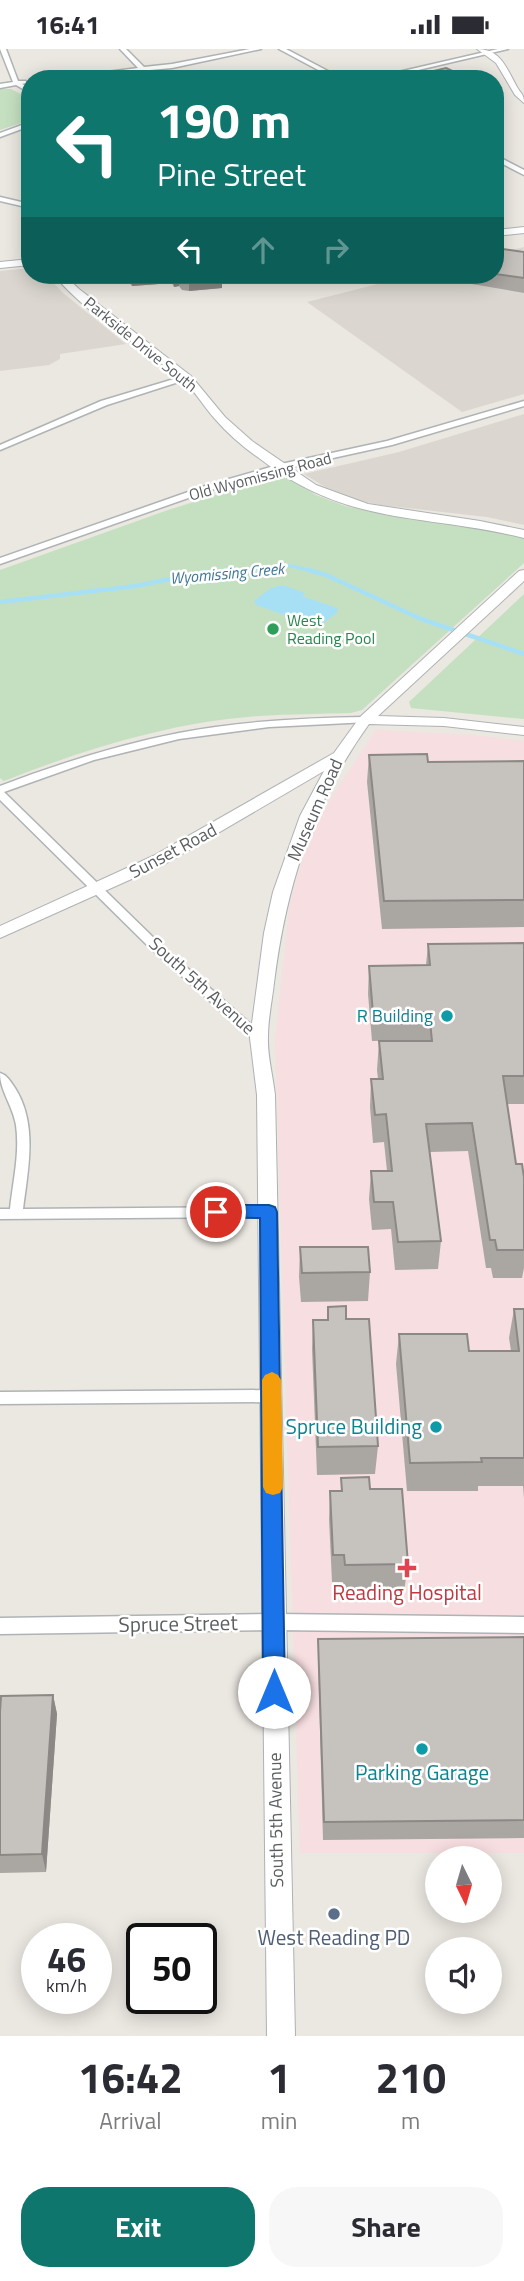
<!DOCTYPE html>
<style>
body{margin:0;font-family:"Titillium Web",sans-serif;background:#f7f7f7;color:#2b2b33;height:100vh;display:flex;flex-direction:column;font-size:26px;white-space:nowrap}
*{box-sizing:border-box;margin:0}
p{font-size:23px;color:#7c7c81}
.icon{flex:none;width:38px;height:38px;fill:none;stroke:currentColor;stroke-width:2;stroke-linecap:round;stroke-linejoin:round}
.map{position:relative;height:1987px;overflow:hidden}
.details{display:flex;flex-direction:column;background:#fff;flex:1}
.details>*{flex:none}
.hud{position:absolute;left:21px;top:21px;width:483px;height:214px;border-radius:28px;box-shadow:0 4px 18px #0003;background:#0f766e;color:#fff;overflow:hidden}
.needle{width:46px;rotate:175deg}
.tools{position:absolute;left:425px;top:1797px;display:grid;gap:14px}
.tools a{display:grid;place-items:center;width:77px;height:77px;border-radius:50%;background:#fff;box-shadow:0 4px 18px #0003;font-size:35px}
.speed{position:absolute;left:21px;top:1874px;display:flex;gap:14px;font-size:35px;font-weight:700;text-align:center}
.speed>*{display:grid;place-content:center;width:91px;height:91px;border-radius:50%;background:#fff;box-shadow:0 4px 18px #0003;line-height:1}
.speed small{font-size:18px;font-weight:400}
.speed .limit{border:4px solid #111;border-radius:10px;background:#fff;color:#111}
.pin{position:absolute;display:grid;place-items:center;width:60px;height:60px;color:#fff;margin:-30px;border:4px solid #fff;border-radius:50%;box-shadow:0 2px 7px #0007}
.me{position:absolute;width:77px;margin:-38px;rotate:0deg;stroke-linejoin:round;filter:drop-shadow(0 0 5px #0008)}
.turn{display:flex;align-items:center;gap:24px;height:147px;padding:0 21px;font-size:32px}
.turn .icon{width:91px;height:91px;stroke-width:2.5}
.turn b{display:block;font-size:49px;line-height:60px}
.lanes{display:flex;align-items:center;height:66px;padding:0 21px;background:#0003;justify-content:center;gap:35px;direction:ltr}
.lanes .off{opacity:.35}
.eta{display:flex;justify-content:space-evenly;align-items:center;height:119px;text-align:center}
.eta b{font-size:42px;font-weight:700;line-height:49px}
.button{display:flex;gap:14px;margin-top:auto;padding:14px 21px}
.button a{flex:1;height:80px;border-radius:28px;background:#0f766e;color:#fff;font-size:28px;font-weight:700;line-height:80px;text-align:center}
.button a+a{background:#f7f7f7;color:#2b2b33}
.status{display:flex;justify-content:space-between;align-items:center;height:49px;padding:0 35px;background:#fff;direction:ltr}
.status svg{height:19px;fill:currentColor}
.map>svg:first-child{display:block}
.education{fill:#dbd7d0}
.medical{fill:#f7dee0}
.green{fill:#c5e0c0}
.water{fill:#a7e0f5}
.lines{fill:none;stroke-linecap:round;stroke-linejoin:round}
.stream-far1{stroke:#a7e0f5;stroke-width:3.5}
.stream{stroke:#a7e0f5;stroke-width:4.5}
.street-casing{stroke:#afb3b5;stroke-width:3}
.secondary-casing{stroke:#aeb2b5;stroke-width:2}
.street{fill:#fff;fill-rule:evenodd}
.secondary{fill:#fff;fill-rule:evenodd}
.wall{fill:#aaa7a3}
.shaded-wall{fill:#8b8885}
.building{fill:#c6c2be;stroke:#8b8885;stroke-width:2}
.route{fill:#1a73e8;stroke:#114b97;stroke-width:2}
.slow{fill:#f59e0b}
.leisure-dot{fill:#2e9e5b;stroke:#fff;stroke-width:2.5}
.culture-dot{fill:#0f9aa8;stroke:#fff;stroke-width:2.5}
.health-dot{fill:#e0444e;stroke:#fff;stroke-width:2.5}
.service-dot{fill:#5c6f8a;stroke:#fff;stroke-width:2.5}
.labels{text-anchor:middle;stroke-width:5;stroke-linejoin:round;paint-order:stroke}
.far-street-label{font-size:16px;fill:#5a5e60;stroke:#fff}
.far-water-label{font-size:16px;font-style:italic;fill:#417794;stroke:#fff}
.far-leisure-label{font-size:16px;fill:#27864d;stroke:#fff;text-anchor:start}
.street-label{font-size:18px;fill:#5a5e60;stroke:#fff}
.culture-label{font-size:18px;fill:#0d838f;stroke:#fff;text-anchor:end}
.near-culture-label{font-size:21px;fill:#0d838f;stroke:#fff;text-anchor:end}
.near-health-label{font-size:21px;fill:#be3a42;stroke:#fff}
.near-street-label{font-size:21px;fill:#5a5e60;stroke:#fff}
.near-service-label{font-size:21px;fill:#4e5e75;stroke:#fff}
</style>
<div class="status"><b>16:41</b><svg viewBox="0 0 49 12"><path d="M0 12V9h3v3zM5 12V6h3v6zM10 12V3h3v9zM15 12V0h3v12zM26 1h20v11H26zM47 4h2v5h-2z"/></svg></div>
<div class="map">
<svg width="524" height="1987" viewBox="0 0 524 1987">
<rect width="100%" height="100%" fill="#ebe7e1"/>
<path class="education" d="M524,198V345L462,363L307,253L413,226H495V205Z
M30,219V226H46L63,244L126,295L60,305V310L49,316L0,322V222Z
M524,365V476L487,468L380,456L357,451L325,438L304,425L399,403Z"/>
<path class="medical" d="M376,681L473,686L524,692V1804H300L275,990L290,853L308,792L332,748Z"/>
<path class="green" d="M0,40H11L30,50V71L0,81Z
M283,425L316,446L345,457L378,464L481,476L524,489V514L362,661L351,664C321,665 290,665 259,667C171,673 85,700 4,732L0,729V521L168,461Z
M524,545V670L411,659L409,653Z"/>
<path class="water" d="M283,536L305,544L302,547L337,559L338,563L321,576L315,577L256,556L254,552L271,539Z"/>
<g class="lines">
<path class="stream-far1" d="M211,523L292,517L315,523"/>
<path class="stream" d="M309,521L326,526L421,570L524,605
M0,553L136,537L200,524L234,521"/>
<g class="street-casing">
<path id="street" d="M0,0H6L18,32H26V34L22,35L30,39V44L16,36L0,39V35L13,33Z
M120,0H126L144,18L172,15L250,0H261L172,19L150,21L171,30C159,30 149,22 138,23C110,24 82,30 53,30L138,19Z
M279,0H286L343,30H335Z
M498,0H508L380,30H368Z
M30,73V77L0,88V84Z
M495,106L524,121V126L495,111Z
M0,148L30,155V159L0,152Z
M184,327L191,329L107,356L0,401V396L101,352Z
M524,352V357L392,396L283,420L214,440L0,515V509L208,436L281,415L387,392Z
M365,668L370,671L369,673L269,678L179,690L94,711L4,743L158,893L263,986L265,989L263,992H255L150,899L0,751V737C58,715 117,696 179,684C240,672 303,669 365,668Z
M0,1024C7,1026 11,1033 15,1039C38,1075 28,1120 23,1160L269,1158L274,1159L276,1163L274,1167L269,1168L0,1170V1160H10C13,1132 20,1104 16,1076C13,1057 0,1042 0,1024Z
M272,1341L277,1343L279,1347L277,1351L272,1353L0,1355V1343Z
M275,1565L524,1568V1584L275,1581L0,1585V1569Z"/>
</g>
<g class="secondary-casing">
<path id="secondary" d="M477,0C501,0 507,20 517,38C521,45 524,45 524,54L515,46L496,14Z
M524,178V184L495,187V181Z
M30,210V216L0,219V213Z
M54,226H64L79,240L191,327L225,368L252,392L316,436L368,455L480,472L524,481V489C424,464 347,478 259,409C243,398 228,385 215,370C203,357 195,341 181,330C140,295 88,267 54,226Z
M524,521V532L378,667L444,669L524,678V686L444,677L369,675C312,754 286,838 274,934C272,952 268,970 268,987C267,1006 273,1027 275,1046L295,1987H267L257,1046L250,989L264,884L273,843L300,767L324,722L165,815L0,889V877L153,807L334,704L360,668L519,522Z"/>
</g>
<use href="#street" class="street"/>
<use href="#secondary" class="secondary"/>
</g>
<path class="wall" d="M495,199L524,203V244L466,234V226H495Z
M123,226H222V239L189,242L182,241L179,237L174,238L172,234L132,237Z
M369,706L428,713L524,712V878L382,880L367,733Z
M524,894V1055H507L516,1115L524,1128V1219L522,1229H493L491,1219H486L468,1102L430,1103L441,1192L438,1220L395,1221L391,1180L372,1181L369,1150L371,1122H387L384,1093L373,1094L370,1058L371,1030H378L377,1021L379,992H426V991L372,992L368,945L369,917L426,916L428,895Z
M300,1198L370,1223L368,1252L301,1253L299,1228Z
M328,1258L346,1270L378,1397L375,1425L317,1426L312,1300L313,1271H327Z
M514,1260H524V1449L523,1437H478V1442H407L396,1315L399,1285L469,1302H511L509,1289Z
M341,1429L370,1440L408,1515L404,1543H343V1533H332L329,1470L330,1442H341Z
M524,1588V1789L323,1791L318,1610V1590Z
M53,1646L57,1665L46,1823L0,1824V1663Z"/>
<path class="shaded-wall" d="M132,226H171L172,234L132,237Z
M173,226H178L179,237L174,238Z
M189,226H222V239L189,242Z
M53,1646L57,1665L46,1823L42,1805Z"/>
<path class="building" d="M446,19L469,30H418L412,27Z
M495,199L524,203V229L495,225Z
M427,705L428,713L524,712V851L384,852L369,706Z
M524,894V1027H503L516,1115H522L524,1128V1201H497L495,1191H490L472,1074L426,1075L441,1192L398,1193L393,1153H374L371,1122H392L386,1065L375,1066L371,1030H383L379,992H432L429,963L373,964L369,917L430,916L428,895Z
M300,1198H368L370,1223L302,1224Z
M346,1257V1270H369L378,1397L318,1398L313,1271H328V1258Z
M514,1260H524V1409H481L482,1413L410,1414L399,1285H467L469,1302H519Z
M369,1428L370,1440H402L408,1515L345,1516L344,1506H333L330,1442H342L341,1429Z
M524,1588V1771L324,1773L318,1590Z
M53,1646L42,1805L0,1806V1663L1,1647Z"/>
<path class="route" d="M216,1156H269L275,1158L277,1163L285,1643L282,1650L274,1653L267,1650L263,1643L260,1169L210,1168L208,1163L210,1158Z"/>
<path class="slow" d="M272,1323L278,1326L281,1331L283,1438L280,1444L273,1446L266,1444L263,1438L262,1331L265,1326Z"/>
<circle class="leisure-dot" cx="273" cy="580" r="7"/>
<g class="culture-dot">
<circle cx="447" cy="967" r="7"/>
<circle cx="436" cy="1378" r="7"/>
<circle cx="422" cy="1700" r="7"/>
</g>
<path class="health-dot" d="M403.5 1508.5h7v7h7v7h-7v7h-7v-7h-7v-7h7z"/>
<circle class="service-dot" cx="334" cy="1865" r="7"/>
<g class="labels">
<g class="far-street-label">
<text transform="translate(141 295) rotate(39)" y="6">Parkside Drive South</text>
<text transform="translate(260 427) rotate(-15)" y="6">Old Wyomissing Road</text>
</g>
<g class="far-water-label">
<text transform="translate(227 524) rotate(-5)" y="6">Wyomissing Creek</text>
</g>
<g class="far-leisure-label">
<text x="287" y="577">West<tspan x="287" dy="18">Reading Pool</tspan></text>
</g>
<g class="street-label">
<text transform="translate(315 761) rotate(-66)" y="6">Museum Road</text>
<text transform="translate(173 802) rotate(-28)" y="6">Sunset Road</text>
<text transform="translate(202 937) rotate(42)" y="6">South 5th Avenue</text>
<text transform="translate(276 1771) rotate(-91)" y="6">South 5th Avenue</text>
</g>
<g class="culture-label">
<text x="433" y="973">R Building</text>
</g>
<g class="near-culture-label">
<text x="422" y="1385">Spruce Building</text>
<text x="422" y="1731" text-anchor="middle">Parking Garage</text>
</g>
<g class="near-health-label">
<text x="407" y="1551">Reading Hospital</text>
</g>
<g class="near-street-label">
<text transform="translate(178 1575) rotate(-1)" y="7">Spruce Street</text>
</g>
<g class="near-service-label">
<text x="334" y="1896">West Reading PD</text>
</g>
</g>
</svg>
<div class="tools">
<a><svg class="needle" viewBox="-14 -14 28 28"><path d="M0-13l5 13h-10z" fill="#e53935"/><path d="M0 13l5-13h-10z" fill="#7c7c81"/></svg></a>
<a><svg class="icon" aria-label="sound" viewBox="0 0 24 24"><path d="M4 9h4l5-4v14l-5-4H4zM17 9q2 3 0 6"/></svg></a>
</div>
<div class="speed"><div>46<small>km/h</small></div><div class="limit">50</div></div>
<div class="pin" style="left:216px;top:1163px;background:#d93025"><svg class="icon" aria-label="arrive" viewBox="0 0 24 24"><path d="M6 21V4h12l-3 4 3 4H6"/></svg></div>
<svg class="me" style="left:274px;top:1643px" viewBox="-20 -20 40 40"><circle r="19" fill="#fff"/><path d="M0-13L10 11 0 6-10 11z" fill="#1a73e8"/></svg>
<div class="hud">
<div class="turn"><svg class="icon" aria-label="left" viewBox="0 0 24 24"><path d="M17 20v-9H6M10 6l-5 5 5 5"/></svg><div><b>190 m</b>Pine Street</div></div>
<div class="lanes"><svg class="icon" aria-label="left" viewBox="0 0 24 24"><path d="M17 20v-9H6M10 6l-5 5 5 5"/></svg><svg class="icon off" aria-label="ahead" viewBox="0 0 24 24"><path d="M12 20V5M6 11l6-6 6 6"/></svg><svg class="icon off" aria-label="right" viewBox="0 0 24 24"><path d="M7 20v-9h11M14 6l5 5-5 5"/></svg></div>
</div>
</div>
<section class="details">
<div class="eta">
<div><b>16:42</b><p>Arrival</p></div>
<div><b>1</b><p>min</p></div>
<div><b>210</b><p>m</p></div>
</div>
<div class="button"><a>Exit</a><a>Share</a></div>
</section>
